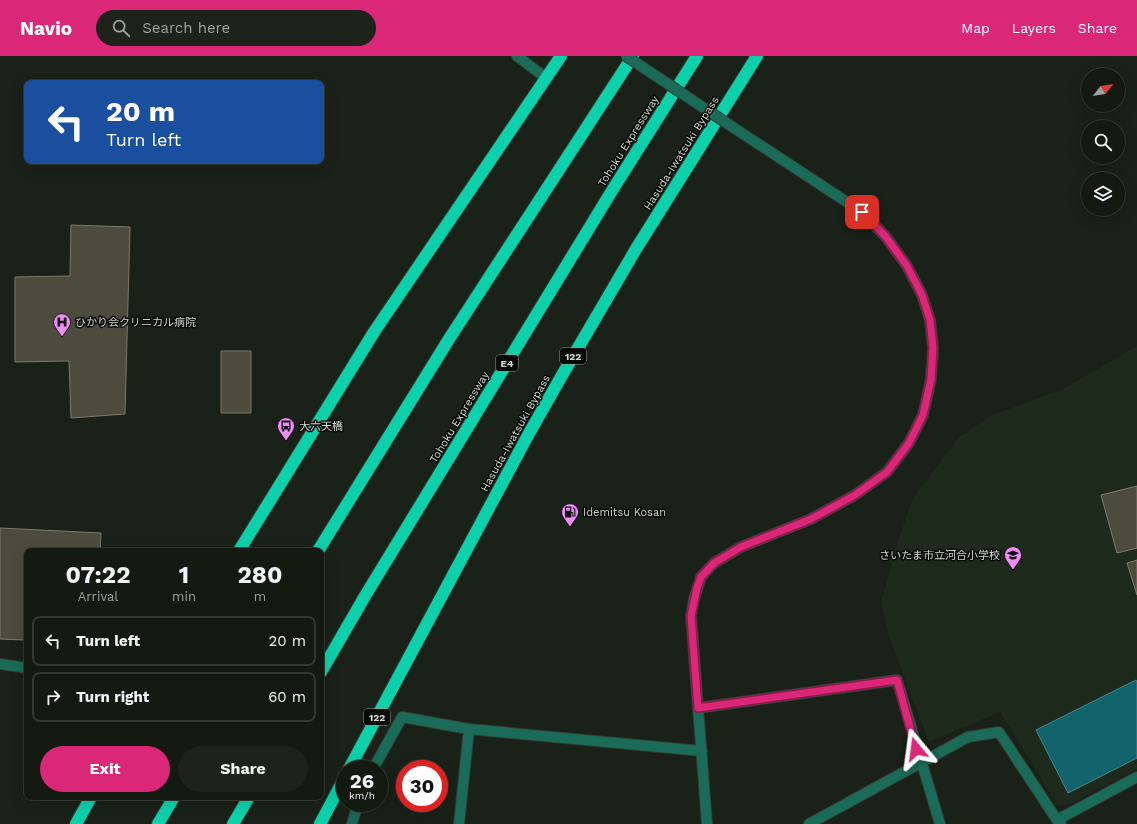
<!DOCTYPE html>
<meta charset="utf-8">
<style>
body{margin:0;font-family:"Work Sans","Noto Sans JP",sans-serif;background:#1d221b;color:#f1f3f6;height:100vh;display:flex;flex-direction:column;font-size:15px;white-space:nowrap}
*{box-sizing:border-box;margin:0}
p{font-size:13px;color:#9da09f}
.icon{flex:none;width:22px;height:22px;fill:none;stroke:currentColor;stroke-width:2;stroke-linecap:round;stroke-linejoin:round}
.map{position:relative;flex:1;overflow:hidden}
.details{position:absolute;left:24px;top:492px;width:300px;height:252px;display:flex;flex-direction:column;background:#141912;border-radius:8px;box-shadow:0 4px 16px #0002,0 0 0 1px #333832}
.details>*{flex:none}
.guide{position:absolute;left:24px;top:24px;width:300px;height:84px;border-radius:8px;box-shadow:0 4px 16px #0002,0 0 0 1px #333832;background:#1a4fa0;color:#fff;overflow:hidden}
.needle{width:26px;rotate:60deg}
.tools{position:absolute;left:1081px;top:12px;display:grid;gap:8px}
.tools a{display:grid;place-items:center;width:44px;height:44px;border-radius:50%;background:#141912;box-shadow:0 4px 16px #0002,0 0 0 1px #333832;font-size:20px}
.speed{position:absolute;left:336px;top:704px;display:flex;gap:8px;font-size:20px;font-weight:700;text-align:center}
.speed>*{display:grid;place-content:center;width:52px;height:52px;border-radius:50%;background:#141912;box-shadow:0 4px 16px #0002,0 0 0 1px #333832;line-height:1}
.speed small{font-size:10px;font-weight:400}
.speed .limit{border:6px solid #d22;background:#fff;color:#111}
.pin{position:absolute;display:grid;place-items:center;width:34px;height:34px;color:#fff;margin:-17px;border-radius:8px;box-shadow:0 2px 6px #0006}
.me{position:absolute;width:44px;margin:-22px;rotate:344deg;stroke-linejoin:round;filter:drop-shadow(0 0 3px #0008)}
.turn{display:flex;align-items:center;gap:14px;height:84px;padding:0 16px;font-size:18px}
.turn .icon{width:52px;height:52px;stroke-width:2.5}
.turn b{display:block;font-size:28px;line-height:34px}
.eta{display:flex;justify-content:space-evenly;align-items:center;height:68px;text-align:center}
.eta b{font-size:24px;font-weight:700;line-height:28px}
.primary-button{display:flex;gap:8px;margin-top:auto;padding:8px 16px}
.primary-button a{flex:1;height:46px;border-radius:24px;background:#db2777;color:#fff;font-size:16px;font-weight:700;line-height:46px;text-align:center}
.primary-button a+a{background:#1d221b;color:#f1f3f6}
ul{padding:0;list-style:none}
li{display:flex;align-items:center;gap:12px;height:50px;margin:0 8px 6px;padding:0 8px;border:2px solid #333832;border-radius:8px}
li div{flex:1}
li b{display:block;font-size:15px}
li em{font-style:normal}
header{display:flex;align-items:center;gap:24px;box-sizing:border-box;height:56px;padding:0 20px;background:#db2777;color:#fff}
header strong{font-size:19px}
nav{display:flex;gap:22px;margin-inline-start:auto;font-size:14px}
.search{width:280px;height:36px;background:#1d221b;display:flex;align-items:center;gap:10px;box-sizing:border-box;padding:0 14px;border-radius:22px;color:#9da09f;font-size:15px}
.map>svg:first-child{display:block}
.built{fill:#1e2a1b}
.water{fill:#13636d;stroke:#4c868b}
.building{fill:#4c4b3d;stroke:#7c7b6d}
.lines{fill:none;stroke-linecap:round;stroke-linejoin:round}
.minor-casing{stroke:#343b32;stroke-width:12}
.highway-casing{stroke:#343b32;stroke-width:14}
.minor{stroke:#1a6b58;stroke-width:10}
.highway{stroke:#0cd1ab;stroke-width:12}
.minor-bridge-casing{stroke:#343b32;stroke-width:12;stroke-linecap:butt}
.minor-bridge{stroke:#1a6b58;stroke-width:10}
.route-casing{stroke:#8e194d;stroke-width:10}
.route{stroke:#db2777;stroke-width:7}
.labels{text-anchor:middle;stroke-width:3;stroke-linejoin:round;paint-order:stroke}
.shield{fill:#070a06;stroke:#959a94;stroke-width:1}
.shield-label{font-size:10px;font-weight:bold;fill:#d2d8d1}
.street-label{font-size:11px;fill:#d2d8d1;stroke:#070a06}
.poi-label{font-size:11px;fill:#d2d8d1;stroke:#070a06;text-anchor:start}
</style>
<header>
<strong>Navio</strong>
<div class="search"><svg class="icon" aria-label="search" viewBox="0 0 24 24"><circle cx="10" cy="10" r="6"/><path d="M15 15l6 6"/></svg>Search here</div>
<nav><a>Map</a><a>Layers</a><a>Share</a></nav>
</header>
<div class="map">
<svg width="1137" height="768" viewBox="0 0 1137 768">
<rect width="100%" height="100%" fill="#1a2118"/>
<path class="built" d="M1137,290V713L1070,748L1058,750L1000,656L929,686L889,581L881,546L899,482L913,442L958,382L990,360L1063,333Z"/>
<path class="water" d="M1136,624L1137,626V702L1068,737L1036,674Z"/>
<path class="building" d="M71,169L130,171L125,358L71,362L69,305L15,306V221L70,220Z
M221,295H251V357H221Z
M1137,430V492L1117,497L1101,439Z
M0,472L101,477L100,495H27V530L24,584L0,583Z
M1137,504V539L1127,507Z"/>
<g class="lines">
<g class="minor-casing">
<path id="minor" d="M517,0L546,22
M0,608L27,612
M698,652L897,624L940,768
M469,673L702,695
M373,713L402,661L469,673L459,768
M1057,764L1137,721
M352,768L358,747
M707,768L691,560L694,543L701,521L714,507L741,491L811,463L855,439L887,416L909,387L923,359L931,323L933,292L930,264L922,239L907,210L886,181L862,156L731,70
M809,768L968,681L999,676L1057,764L1061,768"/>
</g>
<g class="highway-casing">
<path id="highway" d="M239,495L374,276L561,0
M318,495L449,283L633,0
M321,616L365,540L613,133L697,0
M349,713L527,381L561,321L636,193L757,0
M76,768L91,741
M158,768L174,741
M233,768L249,741
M320,768L345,721"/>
</g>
<use href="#minor" class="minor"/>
<use href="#highway" class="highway"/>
<g class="minor-bridge-casing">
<path id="minor-bridge" d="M626,0L731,70"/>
</g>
<use href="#minor-bridge" class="minor-bridge"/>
</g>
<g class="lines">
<g class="route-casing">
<path id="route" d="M862,156L886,181L907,210L922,239L930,264L933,292L931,323L923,359L909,387L887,416L855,439L811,463L741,491L714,507L701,521L697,532L691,560L698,652L897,624L916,693"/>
</g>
<use href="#route" class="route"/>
</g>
<defs>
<g id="hospital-pin" transform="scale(0.9)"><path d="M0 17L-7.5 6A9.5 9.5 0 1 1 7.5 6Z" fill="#ef8bf7" stroke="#070a06"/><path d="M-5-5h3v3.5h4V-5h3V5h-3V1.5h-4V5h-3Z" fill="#111"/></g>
<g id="bus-pin" transform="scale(0.9)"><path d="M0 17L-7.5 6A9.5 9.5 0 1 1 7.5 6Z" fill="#ef8bf7" stroke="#070a06"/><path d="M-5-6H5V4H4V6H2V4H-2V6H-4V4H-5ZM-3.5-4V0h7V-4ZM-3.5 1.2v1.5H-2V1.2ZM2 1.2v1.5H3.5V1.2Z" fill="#111"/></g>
<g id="fuel-pin" transform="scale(0.9)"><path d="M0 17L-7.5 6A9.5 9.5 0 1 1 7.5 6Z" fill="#ef8bf7" stroke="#070a06"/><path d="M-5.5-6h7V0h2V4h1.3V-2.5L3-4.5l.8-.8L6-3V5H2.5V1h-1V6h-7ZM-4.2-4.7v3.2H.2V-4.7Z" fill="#111"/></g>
<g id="school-pin" transform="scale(0.9)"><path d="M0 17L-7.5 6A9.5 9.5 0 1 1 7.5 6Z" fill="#ef8bf7" stroke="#070a06"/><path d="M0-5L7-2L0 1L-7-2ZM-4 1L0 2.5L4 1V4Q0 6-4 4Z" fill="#111"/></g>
</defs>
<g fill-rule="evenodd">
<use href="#hospital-pin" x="62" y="266"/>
<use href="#bus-pin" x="286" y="370"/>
<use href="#fuel-pin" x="570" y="456"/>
<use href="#school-pin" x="1013" y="499"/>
</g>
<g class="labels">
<g class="shield">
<rect x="560" y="292" width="26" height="16" rx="3"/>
<rect x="496" y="299" width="22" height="16" rx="3"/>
<rect x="364" y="653" width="26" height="16" rx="3"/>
</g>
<g class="shield-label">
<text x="573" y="304">122</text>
<text x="507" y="311">E4</text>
<text x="377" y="665">122</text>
</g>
<g class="street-label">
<text transform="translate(628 85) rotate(-58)" y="4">Tohoku Expressway</text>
<text transform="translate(681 97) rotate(-58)" y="4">Hasuda-Iwatsuki Bypass</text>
<text transform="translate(459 361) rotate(-59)" y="4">Tohoku Expressway</text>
<text transform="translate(515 377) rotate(-61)" y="4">Hasuda-Iwatsuki Bypass</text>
</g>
<g class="poi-label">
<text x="75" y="270">ひかり会クリニカル病院</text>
<text x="299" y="374">大六天橋</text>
<text x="583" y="460">Idemitsu Kosan</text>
<text x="1000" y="503" text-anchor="end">さいたま市立河合小学校</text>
</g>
</g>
</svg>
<div class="tools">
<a><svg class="needle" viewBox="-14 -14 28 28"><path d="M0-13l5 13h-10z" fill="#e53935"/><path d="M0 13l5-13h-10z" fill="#9da09f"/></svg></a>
<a><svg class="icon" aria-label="search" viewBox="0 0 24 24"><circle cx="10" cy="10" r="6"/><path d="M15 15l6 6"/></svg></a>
<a><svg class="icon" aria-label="layers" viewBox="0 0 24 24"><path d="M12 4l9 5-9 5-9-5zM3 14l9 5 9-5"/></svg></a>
</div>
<div class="speed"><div>26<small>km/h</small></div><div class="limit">30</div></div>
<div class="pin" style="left:862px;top:156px;background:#d93025"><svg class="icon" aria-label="arrive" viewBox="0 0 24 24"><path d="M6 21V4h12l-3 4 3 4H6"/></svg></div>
<svg class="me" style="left:916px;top:693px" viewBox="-20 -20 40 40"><path d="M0-17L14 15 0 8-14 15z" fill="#db2777" stroke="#fff" stroke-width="4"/></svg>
<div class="guide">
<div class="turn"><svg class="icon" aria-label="left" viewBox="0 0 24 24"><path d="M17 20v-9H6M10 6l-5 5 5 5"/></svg><div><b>20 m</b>Turn left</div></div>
</div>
<section class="details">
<div class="eta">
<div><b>07:22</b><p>Arrival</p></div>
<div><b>1</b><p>min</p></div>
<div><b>280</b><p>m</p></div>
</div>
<ul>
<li><svg class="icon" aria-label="left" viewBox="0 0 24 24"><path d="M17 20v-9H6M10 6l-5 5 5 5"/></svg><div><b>Turn left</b></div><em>20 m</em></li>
<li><svg class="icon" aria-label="right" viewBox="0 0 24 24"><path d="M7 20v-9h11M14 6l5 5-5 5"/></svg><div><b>Turn right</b></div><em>60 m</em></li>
</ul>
<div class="primary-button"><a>Exit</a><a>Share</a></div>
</section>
</div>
